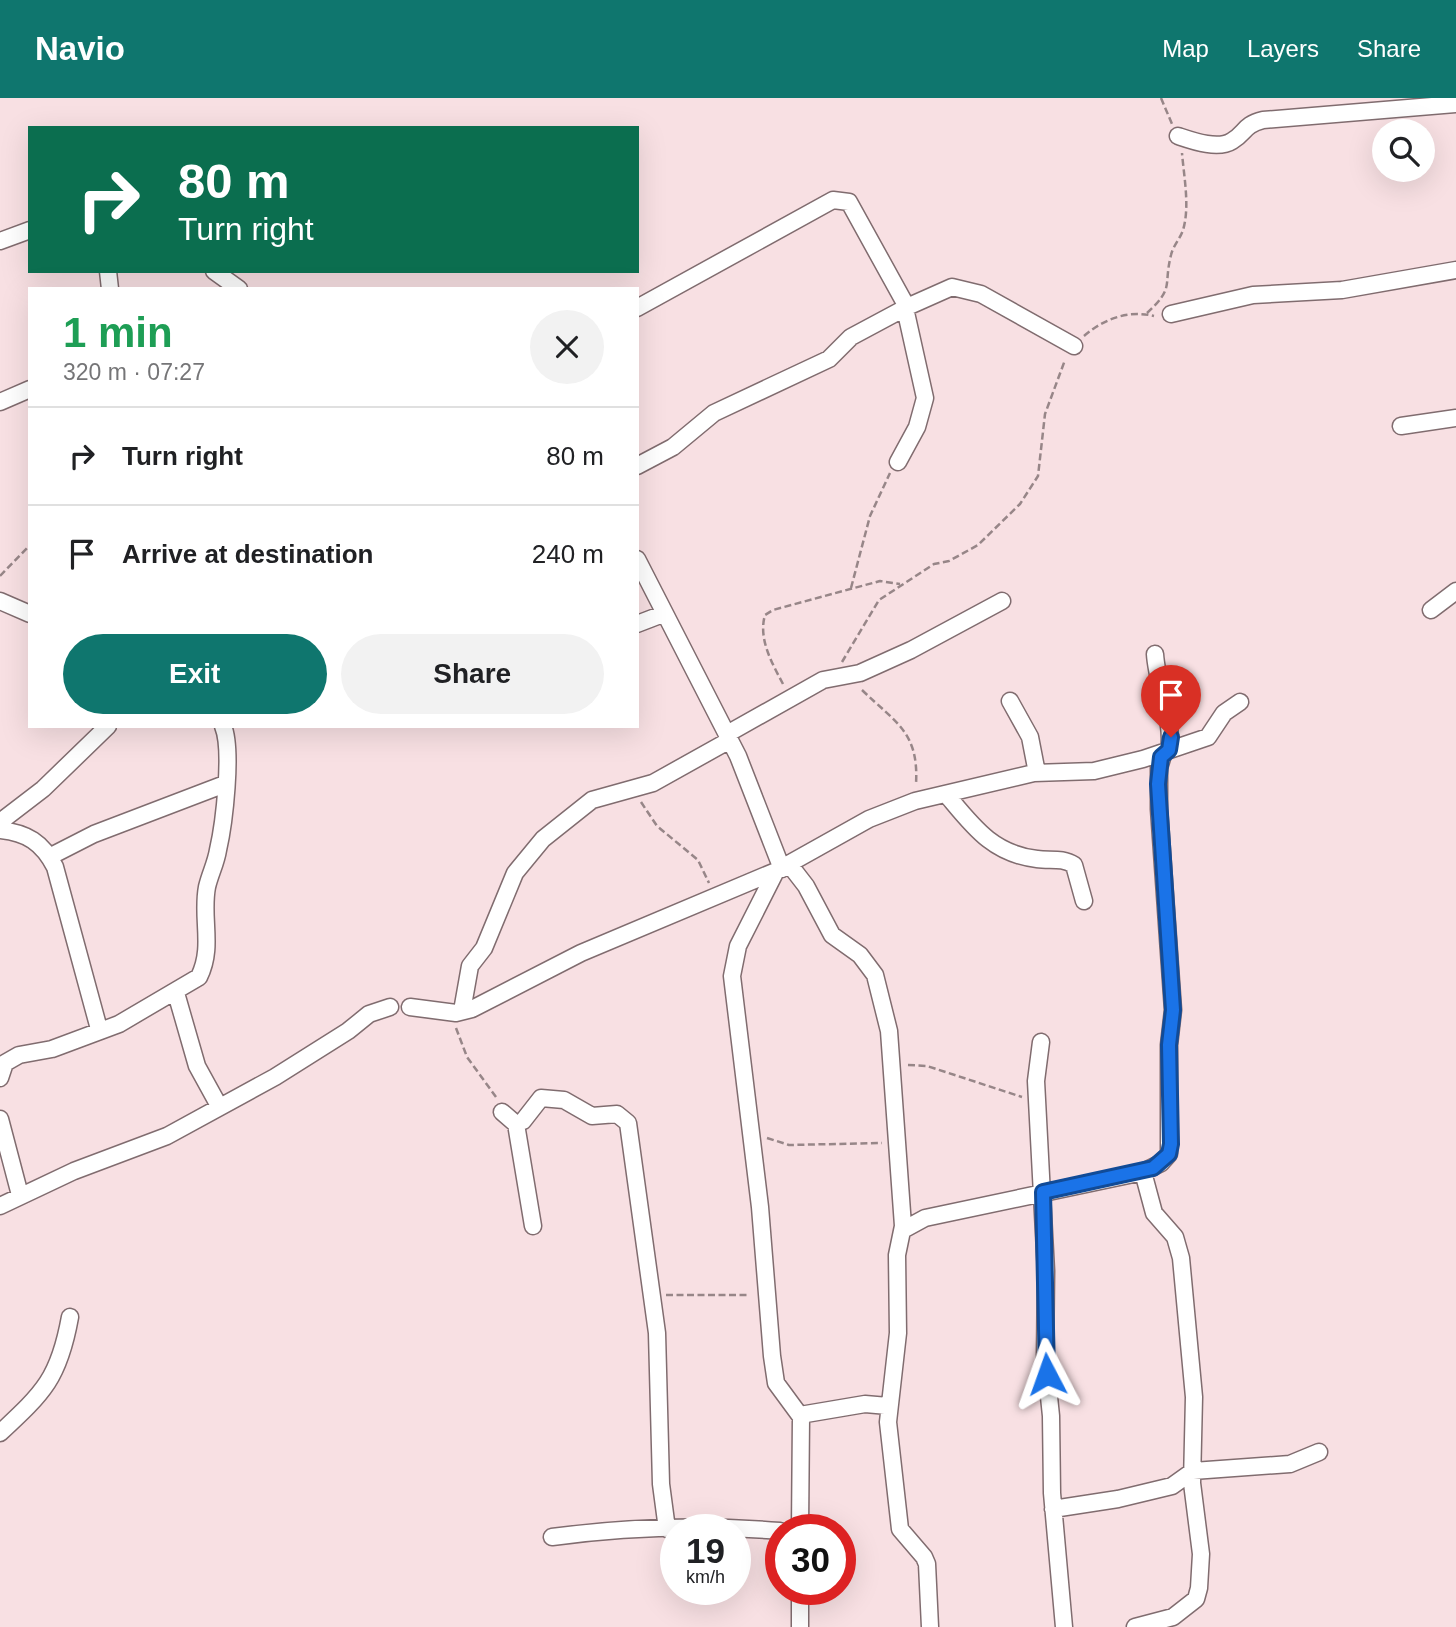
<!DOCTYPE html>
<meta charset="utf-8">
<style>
body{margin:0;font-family:Arial,sans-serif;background:#f2f2f2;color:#202124;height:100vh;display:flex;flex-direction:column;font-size:26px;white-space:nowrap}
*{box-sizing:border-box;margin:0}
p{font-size:23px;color:#757577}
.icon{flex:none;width:38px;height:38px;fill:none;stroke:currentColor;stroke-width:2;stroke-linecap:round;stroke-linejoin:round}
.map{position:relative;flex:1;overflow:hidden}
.details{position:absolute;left:28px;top:189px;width:611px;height:441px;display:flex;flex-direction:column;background:#fff;border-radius:0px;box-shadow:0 7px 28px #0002}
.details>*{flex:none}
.banner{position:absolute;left:28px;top:28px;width:611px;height:147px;border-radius:0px;box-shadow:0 7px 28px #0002;background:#0b6e4f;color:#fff;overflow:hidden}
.tools{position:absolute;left:1372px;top:21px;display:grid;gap:14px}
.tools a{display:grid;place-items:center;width:63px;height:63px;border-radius:50%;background:#fff;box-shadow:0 7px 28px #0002;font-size:35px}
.speed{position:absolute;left:660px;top:1416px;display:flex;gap:14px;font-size:35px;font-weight:700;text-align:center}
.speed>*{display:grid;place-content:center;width:91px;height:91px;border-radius:50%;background:#fff;box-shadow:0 7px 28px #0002;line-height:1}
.speed small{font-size:18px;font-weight:400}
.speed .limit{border:10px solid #d22;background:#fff;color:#111}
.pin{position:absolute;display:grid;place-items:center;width:60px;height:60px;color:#fff;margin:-72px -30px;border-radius:50% 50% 50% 0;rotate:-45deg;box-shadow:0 0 7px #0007}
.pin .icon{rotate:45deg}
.me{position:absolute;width:77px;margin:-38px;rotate:356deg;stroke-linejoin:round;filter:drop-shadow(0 0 5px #0008)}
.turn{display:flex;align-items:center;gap:24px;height:147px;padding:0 35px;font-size:32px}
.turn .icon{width:91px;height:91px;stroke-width:2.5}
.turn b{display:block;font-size:49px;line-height:60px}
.round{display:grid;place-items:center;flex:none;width:74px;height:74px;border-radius:37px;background:#f2f2f2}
.headline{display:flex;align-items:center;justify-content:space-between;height:119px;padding:0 35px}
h1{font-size:42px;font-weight:700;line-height:52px;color:#1e9e55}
.primary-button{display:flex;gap:14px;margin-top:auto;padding:14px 35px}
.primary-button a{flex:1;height:80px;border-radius:42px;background:#0f766e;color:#fff;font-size:28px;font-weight:700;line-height:80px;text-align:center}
.primary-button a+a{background:#f2f2f2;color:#202124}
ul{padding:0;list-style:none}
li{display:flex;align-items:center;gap:21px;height:98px;padding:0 35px;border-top:2px solid #e0e0e0}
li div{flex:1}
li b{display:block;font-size:26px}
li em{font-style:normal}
header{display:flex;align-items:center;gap:42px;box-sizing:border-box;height:98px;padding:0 35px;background:#0f766e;color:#fff}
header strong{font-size:33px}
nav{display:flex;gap:38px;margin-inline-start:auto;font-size:24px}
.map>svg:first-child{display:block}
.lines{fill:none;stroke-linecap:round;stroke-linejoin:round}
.minor-casing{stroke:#806c6f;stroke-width:19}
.path{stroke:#978688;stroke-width:2.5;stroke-dasharray:7 3.5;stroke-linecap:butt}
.minor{stroke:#fff;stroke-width:16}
.route-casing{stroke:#114b97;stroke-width:18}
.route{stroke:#1a73e8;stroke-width:12}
</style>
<header>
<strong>Navio</strong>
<nav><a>Map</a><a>Layers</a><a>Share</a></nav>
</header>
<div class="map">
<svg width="1456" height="1529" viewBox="0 0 1456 1529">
<rect width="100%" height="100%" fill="#f8e0e3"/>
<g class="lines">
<g class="minor-casing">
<path id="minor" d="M1178,38C1193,43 1218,52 1232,43C1246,35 1243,27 1263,22L1456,6
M0,143L30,132
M108,173L110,191
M214,173L239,191
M637,210L833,102L849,104L907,209
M1171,216L1253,197L1342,192L1456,172
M0,304L30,291
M1401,328L1456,320
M898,364L917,329L925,300L905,210
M637,368L673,349L714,315L829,261L851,239L907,209L952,189L981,196L1074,248
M637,461L738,658L782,771
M0,503L30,516
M1431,512L1456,493
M637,526L663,516
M1155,556C1157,588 1174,623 1169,652
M1010,603L1030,639L1037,675
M727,636L823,582L860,575L911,552L1002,503
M946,696C972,727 992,756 1037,761C1050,763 1062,759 1074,767L1084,803
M0,724L43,691L108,628
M0,732C27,735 42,744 55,769L99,931
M49,759L94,736L225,686
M789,766L806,788L832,837L860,857L875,877L889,933L903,1128L897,1157L898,1235L888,1324L900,1431L924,1459L927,1466L930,1529
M776,773L738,848L732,878L760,1109L772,1258L776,1285L801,1319L800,1432
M176,895L197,968L219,1008
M410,909L456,915L472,911L581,855L776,773L869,721L915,703L1034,675L1094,673L1143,661L1208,639L1224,615L1240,604
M462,913L470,868L484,850L515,775L543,741L592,702L653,685L730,642
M1041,944L1036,983L1046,1173L1045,1260L1051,1318L1052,1395L1064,1529
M0,980L5,965L19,957L52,951L119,926L199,879C214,849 201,820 207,789C210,776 216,765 218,752C224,726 233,652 223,628
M502,1014L516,1026L523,1023L541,1000L564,1002L592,1018L617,1016L628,1025L657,1235L661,1386L667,1431
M0,1021L20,1097
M516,1026L533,1128
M0,1108L74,1073L167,1038L275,979L348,933L369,916L390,909
M903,1132L925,1120L1143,1074L1161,1065L1169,1056V947L1173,912L1159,711V670L1164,654
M800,1317L865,1306L888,1308
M0,1335C44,1294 59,1280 70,1219
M1053,1411L1118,1401L1172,1388L1193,1373L1290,1366L1319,1354
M552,1439C627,1429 705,1427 780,1433
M800,1491V1529
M1135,1529L1173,1519L1196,1501L1199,1490L1201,1456L1192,1385L1194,1299L1181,1160L1175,1139L1154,1115L1143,1074"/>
</g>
<path class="path" d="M1161,0L1172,26
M1147,215C1175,189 1163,189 1171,157C1173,148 1180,141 1183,132C1190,109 1184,79 1182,55
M1084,238C1105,220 1129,212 1154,218
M0,478L30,447
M851,490L870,418L890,375
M842,564L879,502L934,466L949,463L978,447L1020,406L1038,378L1045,316L1065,262
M783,586C772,565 758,541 765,517L773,512L880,483L900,486
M862,592C896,625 919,634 916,686
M641,704L657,728L698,762L709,785
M456,930L467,959L496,999
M908,967L927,968L1022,999
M767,1040L789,1047L882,1045
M666,1197H750"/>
<use href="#minor" class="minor"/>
</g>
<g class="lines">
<g class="route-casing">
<path id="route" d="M1047,1276L1043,1094L1153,1070L1169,1056L1171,1046L1169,947L1173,912L1158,686L1161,659L1169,652L1171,639"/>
</g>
<use href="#route" class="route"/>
</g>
</svg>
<div class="tools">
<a><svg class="icon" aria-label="search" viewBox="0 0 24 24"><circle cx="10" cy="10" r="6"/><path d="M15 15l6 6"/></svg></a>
</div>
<div class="speed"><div>19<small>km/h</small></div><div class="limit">30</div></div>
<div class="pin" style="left:1171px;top:639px;background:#d93025"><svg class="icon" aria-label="arrive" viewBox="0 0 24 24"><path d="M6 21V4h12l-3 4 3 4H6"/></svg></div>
<svg class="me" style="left:1047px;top:1276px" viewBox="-20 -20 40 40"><path d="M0-17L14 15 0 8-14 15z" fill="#1a73e8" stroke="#fff" stroke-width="4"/></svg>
<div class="banner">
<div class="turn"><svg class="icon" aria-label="right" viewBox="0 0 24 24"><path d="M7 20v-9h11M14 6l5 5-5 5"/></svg><div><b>80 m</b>Turn right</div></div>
</div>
<section class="details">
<div class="headline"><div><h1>1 min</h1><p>320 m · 07:27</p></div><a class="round"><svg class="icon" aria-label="close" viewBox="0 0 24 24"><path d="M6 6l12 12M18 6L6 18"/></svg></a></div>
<ul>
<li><svg class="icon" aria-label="right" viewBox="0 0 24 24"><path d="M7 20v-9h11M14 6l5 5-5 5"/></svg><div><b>Turn right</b></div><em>80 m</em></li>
<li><svg class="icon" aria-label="arrive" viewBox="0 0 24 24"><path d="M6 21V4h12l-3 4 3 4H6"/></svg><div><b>Arrive at destination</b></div><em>240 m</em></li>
</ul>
<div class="primary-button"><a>Exit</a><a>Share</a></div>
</section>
</div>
